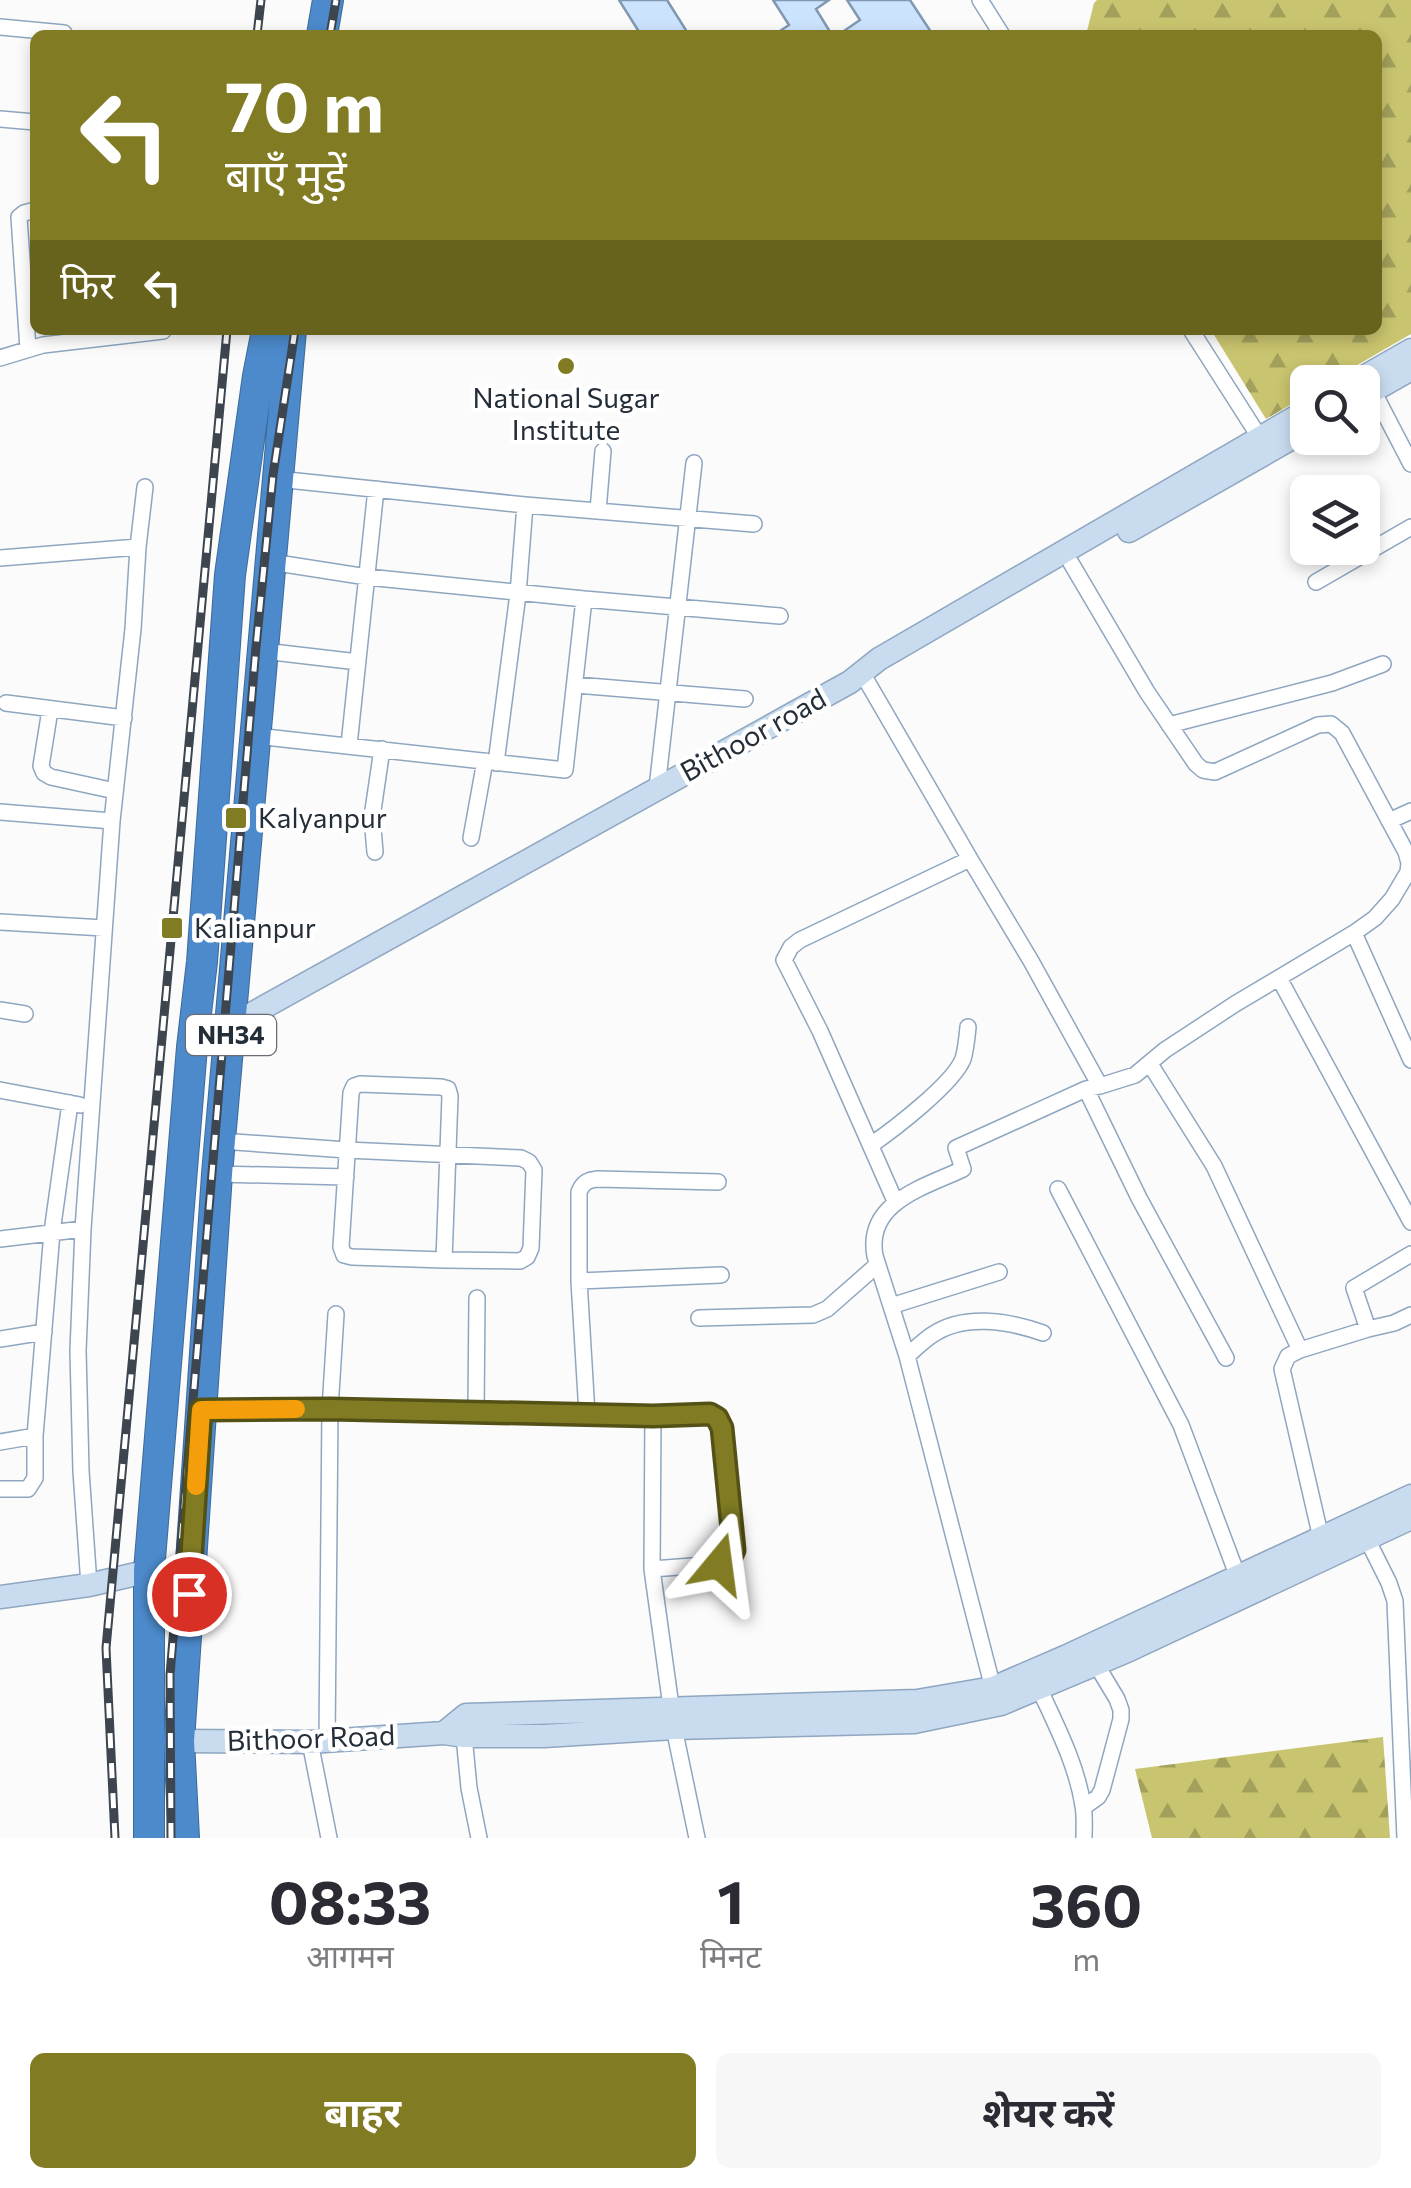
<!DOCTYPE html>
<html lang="hi">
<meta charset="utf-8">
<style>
body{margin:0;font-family:Commissioner,"Noto Sans Devanagari",sans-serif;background:#f7f7f7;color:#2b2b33;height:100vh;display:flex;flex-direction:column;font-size:38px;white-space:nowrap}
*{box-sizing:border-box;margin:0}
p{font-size:32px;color:#7c7c81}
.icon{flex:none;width:55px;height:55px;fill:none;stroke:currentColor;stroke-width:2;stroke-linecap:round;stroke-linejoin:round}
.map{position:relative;height:1838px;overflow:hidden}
.panel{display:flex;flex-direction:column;background:#fff;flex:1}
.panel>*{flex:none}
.top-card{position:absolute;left:30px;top:30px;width:1352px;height:305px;border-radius:15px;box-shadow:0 5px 15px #0003;background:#817c23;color:#fff;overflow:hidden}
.buttons{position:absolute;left:1290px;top:365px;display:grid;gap:20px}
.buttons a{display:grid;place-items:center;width:90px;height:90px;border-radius:15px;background:#fff;box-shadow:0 5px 15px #0003;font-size:50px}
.pin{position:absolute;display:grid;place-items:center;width:85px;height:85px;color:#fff;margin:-42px;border:5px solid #fff;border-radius:50%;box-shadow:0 2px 10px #0007}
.me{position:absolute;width:110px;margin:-55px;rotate:16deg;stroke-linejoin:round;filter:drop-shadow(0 0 8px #0008)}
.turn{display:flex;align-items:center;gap:35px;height:210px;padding:0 30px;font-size:45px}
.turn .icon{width:130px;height:130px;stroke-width:2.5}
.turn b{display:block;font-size:70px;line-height:85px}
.then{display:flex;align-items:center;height:95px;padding:0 30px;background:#0003;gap:20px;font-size:38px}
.eta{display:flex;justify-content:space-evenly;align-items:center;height:170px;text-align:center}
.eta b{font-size:60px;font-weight:700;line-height:70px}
.button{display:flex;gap:20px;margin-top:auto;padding:20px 30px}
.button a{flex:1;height:115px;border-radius:15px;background:#817c23;color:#fff;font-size:40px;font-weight:700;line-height:115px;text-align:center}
.button a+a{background:#f7f7f7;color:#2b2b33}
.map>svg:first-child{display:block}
.forest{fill:url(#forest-firs)}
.building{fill:#cce3fd;stroke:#8198b3;stroke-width:2.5}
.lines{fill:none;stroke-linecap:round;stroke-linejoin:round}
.street-casing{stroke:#8ea6c0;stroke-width:18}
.secondary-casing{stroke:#8ea6c0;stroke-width:25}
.highway-casing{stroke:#3e6a98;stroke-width:32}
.street{stroke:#fff;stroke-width:15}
.secondary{stroke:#c9dcef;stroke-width:22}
.highway{stroke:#4c8acb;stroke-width:30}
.rail-casing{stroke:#3d464f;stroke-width:9}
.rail{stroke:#fff;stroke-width:5;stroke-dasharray:15;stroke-linecap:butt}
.route-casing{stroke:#545117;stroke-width:25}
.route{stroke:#817c23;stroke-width:18}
.slow{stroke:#f59e0b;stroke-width:18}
.poi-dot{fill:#817c23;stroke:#fff;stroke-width:4}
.labels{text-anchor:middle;stroke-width:9;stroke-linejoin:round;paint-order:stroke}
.shield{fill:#fff;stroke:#666d74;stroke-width:2.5}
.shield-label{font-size:25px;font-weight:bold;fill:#242e38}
.poi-label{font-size:28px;fill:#242e38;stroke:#fff;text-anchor:start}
.street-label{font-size:28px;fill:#242e38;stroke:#fff}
</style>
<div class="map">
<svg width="1411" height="1838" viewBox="0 0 1411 1838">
<defs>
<pattern id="forest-firs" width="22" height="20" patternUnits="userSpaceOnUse" patternTransform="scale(2.5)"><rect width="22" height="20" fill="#c9c46f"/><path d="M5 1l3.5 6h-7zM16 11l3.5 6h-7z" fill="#a3a05c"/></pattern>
</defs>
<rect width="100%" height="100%" fill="#fbfbfb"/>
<path class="forest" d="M1097,0H1411V334L1328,382H1308L1307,395L1266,419L1211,330H1378V35H1086L1094,3Z
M1383,1737L1390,1838H1152L1135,1769Z"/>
<path class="building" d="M619,0H667L689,35H641Z
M773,0H829L816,9L832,35H774L789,25Z
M847,0H910L933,35H838L860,20Z"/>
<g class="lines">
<g class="street-casing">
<path id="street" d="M980,0L1002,35
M0,27L64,33
M0,119L35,122
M1191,330L1260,438
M28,349L19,217L24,213L35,210
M0,358L43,345L163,331
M1373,391L1411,464
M278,479L525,505L754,524
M598,511L603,451
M138,547L145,487
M0,558L138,547L133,629L112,821L83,1229L78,1351L81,1471L89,1585
M1071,563L1147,692L1196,764L1203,770L1215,772L1318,725L1331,724L1342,733L1406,852L1409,863L1408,872L1392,899L1375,918L1354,933L1235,1004L1165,1050L1135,1075L1100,1086
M1316,582L1411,527
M584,599L780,616
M264,651L358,662
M865,678L970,859L800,940L791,947L784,960L820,1031L895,1201
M576,685L745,699
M6,703L124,718
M50,710L41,766L44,773L51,777L115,791
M1169,725L1332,683L1383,664
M256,736L565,770L584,599L367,577L271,562
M349,745L376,489
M496,763L518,594L525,505
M657,788L694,463
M0,812L112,821
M1389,821L1411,811
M471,838L485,761
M375,852L372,817L382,749
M970,859L1031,961L1100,1086L1086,1089L956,1148L963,1169C925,1187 865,1202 875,1256L907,1356L993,1688
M0,922L104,928
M1354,933L1411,1060
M1279,978L1411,1222
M0,1010L25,1014
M1150,1064L1214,1166L1300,1350L1368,1329L1394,1323L1411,1315
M360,1084L441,1087L448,1089L450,1096L444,1260L352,1257L344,1255L341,1247L351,1093L354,1086Z
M1086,1089L1139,1198L1226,1358
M0,1090L80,1105
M221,1141L347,1150L521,1158L529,1162L534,1170L531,1248L527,1257L520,1261L444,1260
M871,1145C894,1129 953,1084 963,1059C966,1049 967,1038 968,1027
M217,1174L346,1177
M1058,1189L1181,1425L1238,1577
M0,1239L83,1229
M579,1281L721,1275
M891,1306L999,1272
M699,1318L813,1315L827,1309L877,1265
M1368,1329L1354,1288L1411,1254
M0,1339L44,1332
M1300,1350L1288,1356L1282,1369L1321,1538
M907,1356C915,1349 923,1341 932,1335C964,1313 1009,1321 1043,1333
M201,1410L330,1409L714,1415L722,1428L733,1554L730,1559L719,1564L652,1569
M476,1412L477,1298
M587,1414L579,1281V1192C583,1182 588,1180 598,1179L718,1182
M653,1415L652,1569L674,1728L697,1838
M0,1442L35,1436
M0,1489H28L35,1478V1436L52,1232L70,1103
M1364,1533L1389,1583L1395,1601L1405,1838
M1039,1688C1056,1725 1077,1765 1083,1806C1085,1816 1084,1828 1084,1838
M464,1736L469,1788L479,1838
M327,1741L330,1409L336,1314
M310,1742L329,1838
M1084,1807L1098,1797L1102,1790L1121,1719V1710L1117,1699L1096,1664"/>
</g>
<g class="secondary-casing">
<path id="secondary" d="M1355,382L1411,350
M1362,397L1411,369
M1129,531L1308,429
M192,1047L850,682L879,659L1308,410
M0,1597L89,1585L149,1571
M444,1733L466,1715L917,1701L993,1688L1067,1656L1411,1496
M179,1741L310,1742L444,1733L464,1736H544L674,1728L914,1722L1001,1704L1127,1651L1411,1518"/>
</g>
<g class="highway-casing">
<path id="highway" d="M322,35L328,0
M149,1838V1571L192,1047L202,962L230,575L258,376L267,330
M184,1838L179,1741L217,1174L291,330"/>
</g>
<use href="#street" class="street"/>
<use href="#secondary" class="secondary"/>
<use href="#highway" class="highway"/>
<g class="rail-casing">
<path id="rail" d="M257,35L261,0
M330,35L336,0
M115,1838L106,1648L227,330
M171,1838L170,1675L256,647L273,475L295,330"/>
</g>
<use href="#rail" class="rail"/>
</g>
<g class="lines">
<g class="route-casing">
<path id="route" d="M189,1594L201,1410L330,1409L653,1416L710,1414L717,1418L722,1428L734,1550L730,1559L719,1564"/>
</g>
<use href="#route" class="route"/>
<path class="slow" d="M196,1486L201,1410L296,1409"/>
</g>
<g class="poi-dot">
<circle cx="566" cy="366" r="10"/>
<rect x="224" y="806" width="24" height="24" rx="5"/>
<rect x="160" y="916" width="24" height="24" rx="5"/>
</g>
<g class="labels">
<rect class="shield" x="186" y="1015" width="90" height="40" rx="8"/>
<g class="shield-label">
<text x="231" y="1044">NH34</text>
</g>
<g class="poi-label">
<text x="566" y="408" text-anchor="middle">National Sugar<tspan x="566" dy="32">Institute</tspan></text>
<text x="258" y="828">Kalyanpur</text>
<text x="194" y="938">Kalianpur</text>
</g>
<g class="street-label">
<text transform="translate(753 735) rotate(-29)" y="10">Bithoor road</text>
<text transform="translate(311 1738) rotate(-2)" y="10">Bithoor Road</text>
</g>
</g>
</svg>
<div class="buttons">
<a><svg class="icon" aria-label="search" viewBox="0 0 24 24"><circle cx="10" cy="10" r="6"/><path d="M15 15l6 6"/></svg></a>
<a><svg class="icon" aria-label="layers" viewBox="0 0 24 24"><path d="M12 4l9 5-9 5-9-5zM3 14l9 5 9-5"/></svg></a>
</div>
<div class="pin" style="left:189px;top:1594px;background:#d93025"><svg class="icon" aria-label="arrive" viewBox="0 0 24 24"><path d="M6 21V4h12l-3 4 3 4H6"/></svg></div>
<svg class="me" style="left:719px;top:1564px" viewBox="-20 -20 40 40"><path d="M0-17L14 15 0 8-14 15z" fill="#817c23" stroke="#fff" stroke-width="4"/></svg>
<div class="top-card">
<div class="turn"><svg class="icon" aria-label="left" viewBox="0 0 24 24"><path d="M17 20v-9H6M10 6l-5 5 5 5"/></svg><div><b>70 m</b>बाएँ मुड़ें</div></div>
<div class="then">फिर<svg class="icon" aria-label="left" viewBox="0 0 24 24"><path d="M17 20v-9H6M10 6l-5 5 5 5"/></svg></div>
</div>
</div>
<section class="panel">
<div class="eta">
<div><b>08:33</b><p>आगमन</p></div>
<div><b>1</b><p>मिनट</p></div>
<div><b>360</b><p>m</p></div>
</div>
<div class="button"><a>बाहर</a><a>शेयर करें</a></div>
</section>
